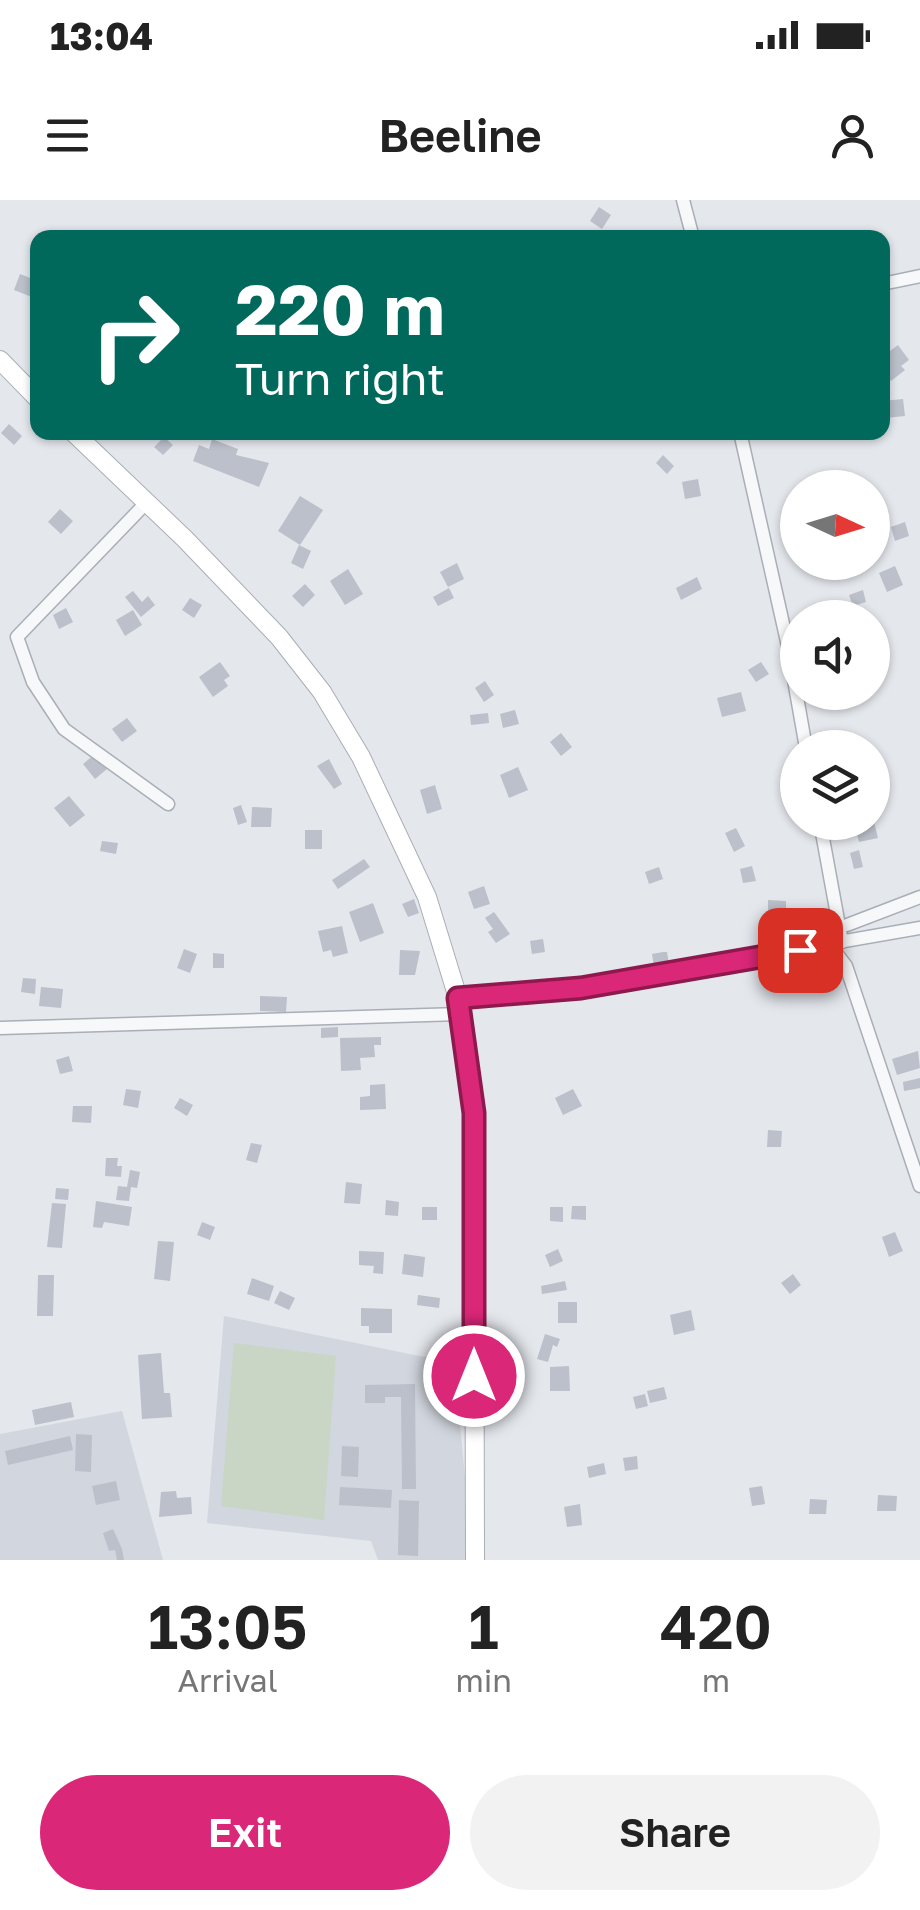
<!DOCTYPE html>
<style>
body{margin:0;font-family:"Golos Text",sans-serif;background:#f2f2f2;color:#222;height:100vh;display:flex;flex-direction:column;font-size:38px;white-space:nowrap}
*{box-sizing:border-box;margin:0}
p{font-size:32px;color:#767676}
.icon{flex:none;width:55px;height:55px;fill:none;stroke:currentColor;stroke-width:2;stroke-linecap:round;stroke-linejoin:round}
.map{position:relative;height:1360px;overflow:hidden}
.drawer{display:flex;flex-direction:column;background:#fff;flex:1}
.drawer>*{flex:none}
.guide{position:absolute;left:30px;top:30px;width:860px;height:210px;border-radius:20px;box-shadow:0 2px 8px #0004;background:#00695c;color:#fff;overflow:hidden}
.needle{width:65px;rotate:94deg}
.buttons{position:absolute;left:780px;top:270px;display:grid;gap:20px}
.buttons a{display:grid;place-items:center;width:110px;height:110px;border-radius:50%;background:#fff;box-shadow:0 2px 8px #0004;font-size:50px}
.pin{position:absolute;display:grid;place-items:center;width:85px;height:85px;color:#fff;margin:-42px;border-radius:20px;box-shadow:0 5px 15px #0006}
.me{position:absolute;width:110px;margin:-55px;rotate:0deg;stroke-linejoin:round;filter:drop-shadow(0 0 8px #0008)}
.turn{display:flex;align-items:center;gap:35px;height:210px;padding:0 40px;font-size:45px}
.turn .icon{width:130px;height:130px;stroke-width:2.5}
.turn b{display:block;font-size:70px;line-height:85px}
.eta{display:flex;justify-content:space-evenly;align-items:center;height:170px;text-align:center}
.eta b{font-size:60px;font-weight:600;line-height:70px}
.cta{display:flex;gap:20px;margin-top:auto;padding:20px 40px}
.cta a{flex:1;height:115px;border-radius:60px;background:#db2777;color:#fff;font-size:40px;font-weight:600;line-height:115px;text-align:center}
.cta a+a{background:#f2f2f2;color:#222}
.status{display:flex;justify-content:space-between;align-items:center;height:70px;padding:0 50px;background:#fff;direction:ltr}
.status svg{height:28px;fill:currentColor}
header{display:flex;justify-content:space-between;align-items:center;height:130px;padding:0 40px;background:#fff;font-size:45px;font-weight:600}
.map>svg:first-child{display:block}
.built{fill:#d2d6de}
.green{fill:#c9d6c5}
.building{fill:#bbc0ca}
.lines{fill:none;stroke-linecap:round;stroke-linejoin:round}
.minor-casing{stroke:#a9aeb7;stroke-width:15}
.secondary-casing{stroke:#a9aeb7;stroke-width:20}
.minor{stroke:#f7f8fa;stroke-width:12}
.secondary{stroke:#fff;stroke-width:18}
.route-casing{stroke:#8e194d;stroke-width:25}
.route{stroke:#db2777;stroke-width:18}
</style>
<div class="status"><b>13:04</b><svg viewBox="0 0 49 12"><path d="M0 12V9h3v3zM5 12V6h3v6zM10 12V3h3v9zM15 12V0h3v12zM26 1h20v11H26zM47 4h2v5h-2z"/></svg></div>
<header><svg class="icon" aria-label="menu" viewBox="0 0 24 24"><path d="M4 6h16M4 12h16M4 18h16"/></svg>Beeline<svg class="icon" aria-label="person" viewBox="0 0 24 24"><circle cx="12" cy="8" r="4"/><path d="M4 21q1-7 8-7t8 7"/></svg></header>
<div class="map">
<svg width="920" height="1360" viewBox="0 0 920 1360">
<rect width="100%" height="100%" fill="#e4e7ec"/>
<path class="built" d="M224,1116L454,1163L473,1360H378L371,1341L207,1323Z
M122,1211L163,1360H0V1234Z"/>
<path class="green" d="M234,1143L336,1156L324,1320L221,1306Z"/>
<path class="building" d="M599,7L611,15L602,29L590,21Z
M20,74L38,81L32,97L14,90Z
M882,141L890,151L898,145L909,160L901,166L905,170L891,181L887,176L882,179Z
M903,199L905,216L885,218L883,201Z
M9,224L22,236L14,245L1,233Z
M164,237L173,245L163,255L154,247Z
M212,239L238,249L236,255L269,263L259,287L193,261L199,245L209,249Z
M663,255L674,266L667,274L656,263Z
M698,279L701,296L685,299L682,282Z
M300,296L323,310L300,345L278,331Z
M60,309L73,321L61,334L48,322Z
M905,322L909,336L895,341L891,327Z
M299,345L311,351L303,369L291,363Z
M457,363L464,379L448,387L440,372Z
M895,366L903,385L887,392L879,373Z
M348,369L363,394L345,405L330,381Z
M697,377L702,389L681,400L676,388Z
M305,384L315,395L303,407L292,396Z
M449,388L454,398L438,406L433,397Z
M863,390L866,402L853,406L849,395Z
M133,391L142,402L148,396L155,405L141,417L125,397Z
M190,398L202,405L194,418L182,410Z
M66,408L73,422L59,429L53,415Z
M133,410L142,425L125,436L116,420Z
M220,462L230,476L224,480L228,486L213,497L199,477Z
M761,462L769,474L756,482L748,470Z
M485,481L494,495L484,502L475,488Z
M741,492L746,511L722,517L717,498Z
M515,510L519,524L503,528L500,514Z
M488,513L489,523L471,525L470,515Z
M127,518L137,531L122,542L112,529Z
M561,533L572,547L561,556L550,542Z
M95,554L107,569L95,579L83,564Z
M329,559L342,584L334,589L317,566Z
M518,567L528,590L509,598L500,575Z
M435,585L442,609L427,614L420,590Z
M69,596L85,615L70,627L54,608Z
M241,605L247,622L238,625L233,608Z
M252,607L272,608L271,627H251Z
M854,622H874L878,638L859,642Z
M736,628L745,646L734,652L725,633Z
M305,630H322V649H305Z
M102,641L118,643L116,654L100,651Z
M859,650L863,667L854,669L850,653Z
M364,659L370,667L338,689L332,680Z
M752,666L756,681L743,683L740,669Z
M659,667L663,679L649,684L645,672Z
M484,686L490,704L474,709L468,692Z
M414,699L419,713L408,717L402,704Z
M768,700L786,701V711H768Z
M373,703L384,733L360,742L349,712Z
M781,711L784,722L770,726L767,714Z
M494,712L510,734L496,743L488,732L493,729L485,718Z
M342,726L348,753L333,757L331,750L323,752L318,731Z
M543,739L545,752L532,754L530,741Z
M184,749L197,754L190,773L177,768Z
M400,750L420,751L415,775H399Z
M663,752H667L669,764L654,767L652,754Z
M213,753L224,754V768H213Z
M23,778L36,779L35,794L21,792Z
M41,787L63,789L61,808L39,806Z
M260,796L287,797L286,812L260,811Z
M338,827V837L321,838V828Z
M381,837V845H374L375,857L360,858L361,870L341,871L340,838Z
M918,851L920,868L897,875L892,859Z
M69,856L73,871L60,874L56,860Z
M920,878V888L904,891L903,882Z
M385,884L386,909L360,910V897L370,896V885Z
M126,889L141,891L138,908L123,905Z
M573,889L582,906L563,915L555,898Z
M180,898L193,905L187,916L174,908Z
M73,906H92L91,923L72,922Z
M768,930L782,931L781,947H767Z
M251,943L262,945L257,963L246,960Z
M106,958H118L117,966H122L121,977L105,976Z
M130,970L140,972L137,988L131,987L129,1001L116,1000L118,986L127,987Z
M346,982L362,984L360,1004L344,1003Z
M56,988L69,989L68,1000L55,999Z
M386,1000L399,1002L398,1016L385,1015Z
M96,1001L132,1007L129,1026L104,1022L102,1028L93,1027Z
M52,1003L66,1004L62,1048L47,1047Z
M572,1006H586V1020L571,1019Z
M422,1007H437V1020H422Z
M550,1007H563V1022L550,1021Z
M202,1022L215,1027L210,1040L197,1035Z
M895,1032L903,1051L889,1057L882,1037Z
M158,1041L174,1042L170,1081L154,1079Z
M558,1049L563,1061L550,1067L545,1055Z
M359,1051L384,1052L383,1074L373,1073L374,1066L359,1065Z
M404,1054L425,1057L423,1077L402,1074Z
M793,1074L801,1085L790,1094L781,1083Z
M38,1075H54L53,1116H37Z
M252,1078L274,1086L269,1101L247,1094Z
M565,1081L567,1090L542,1094L541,1086Z
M280,1091L295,1098L289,1110L274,1103Z
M418,1095L440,1098L439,1108L417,1105Z
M558,1102H577V1123H558Z
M361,1108L392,1109V1133H369V1126H361Z
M691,1110L695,1130L674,1135L670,1115Z
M545,1134L560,1139L557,1147L553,1145L548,1162L537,1159Z
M161,1153L164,1193H170L172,1217L142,1219L138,1155Z
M569,1166L570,1191H550V1167Z
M499,1179H512L507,1214H498Z
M415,1184L416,1289H402L401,1197H385V1203H365V1185Z
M664,1187L667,1199L650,1203L647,1191Z
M645,1194L648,1206L636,1209L633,1197Z
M71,1202L74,1217L35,1225L32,1210Z
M76,1234L92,1235L91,1272L75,1271Z
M70,1236L73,1250L8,1265L5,1251Z
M342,1246L359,1247L358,1277L341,1276Z
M637,1256L638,1269L625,1271L623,1258Z
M604,1263L606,1274L589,1278L587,1267Z
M116,1281L120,1300L96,1305L92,1286Z
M762,1286L765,1304L752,1306L749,1288Z
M340,1287L392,1290L391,1308L339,1305Z
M176,1291L177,1298L191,1297L192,1314L159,1317L161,1292Z
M878,1295L897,1296L896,1311H877Z
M810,1299L827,1300L826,1314H809Z
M399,1300L419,1301L418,1356L398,1355Z
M580,1304L582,1325L567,1327L564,1307Z
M113,1329L122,1349L124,1360H117L115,1350L109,1351L103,1333Z"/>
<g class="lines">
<g class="minor-casing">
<path id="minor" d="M683,0L693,38
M882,84L920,76
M740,232L788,446L806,548
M147,302L17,437L33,482L64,529L168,604
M820,622L842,742
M847,725L920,697
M830,745L846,766L920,986
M458,798L581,787L920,728
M0,828L460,814"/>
</g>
<g class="secondary-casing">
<path id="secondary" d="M0,160L38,199
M73,232L185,339L279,437L322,492L361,557L427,697L458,798L474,913L475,1360"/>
</g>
<use href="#minor" class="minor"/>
<use href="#secondary" class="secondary"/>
</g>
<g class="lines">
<g class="route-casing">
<path id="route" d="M474,1176V913L458,798L581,788L800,750"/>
</g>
<use href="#route" class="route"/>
</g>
</svg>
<div class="buttons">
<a><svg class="needle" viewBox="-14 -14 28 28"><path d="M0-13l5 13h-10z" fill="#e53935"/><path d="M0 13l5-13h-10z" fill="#767676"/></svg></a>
<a><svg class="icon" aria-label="sound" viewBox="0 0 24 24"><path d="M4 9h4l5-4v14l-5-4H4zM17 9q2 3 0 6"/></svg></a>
<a><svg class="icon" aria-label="layers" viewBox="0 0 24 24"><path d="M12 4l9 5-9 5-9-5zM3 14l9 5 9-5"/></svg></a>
</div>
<div class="pin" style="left:800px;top:750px;background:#d93025"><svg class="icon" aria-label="arrive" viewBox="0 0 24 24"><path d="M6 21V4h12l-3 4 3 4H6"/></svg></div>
<svg class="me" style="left:474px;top:1176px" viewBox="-20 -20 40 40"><circle r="17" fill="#db2777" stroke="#fff" stroke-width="3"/><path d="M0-11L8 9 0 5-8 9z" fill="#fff"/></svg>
<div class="guide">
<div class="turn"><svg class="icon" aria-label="right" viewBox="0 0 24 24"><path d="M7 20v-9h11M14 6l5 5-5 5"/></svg><div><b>220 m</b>Turn right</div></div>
</div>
</div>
<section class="drawer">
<div class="eta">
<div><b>13:05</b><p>Arrival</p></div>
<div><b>1</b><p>min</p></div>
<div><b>420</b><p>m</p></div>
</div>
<div class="cta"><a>Exit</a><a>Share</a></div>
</section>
